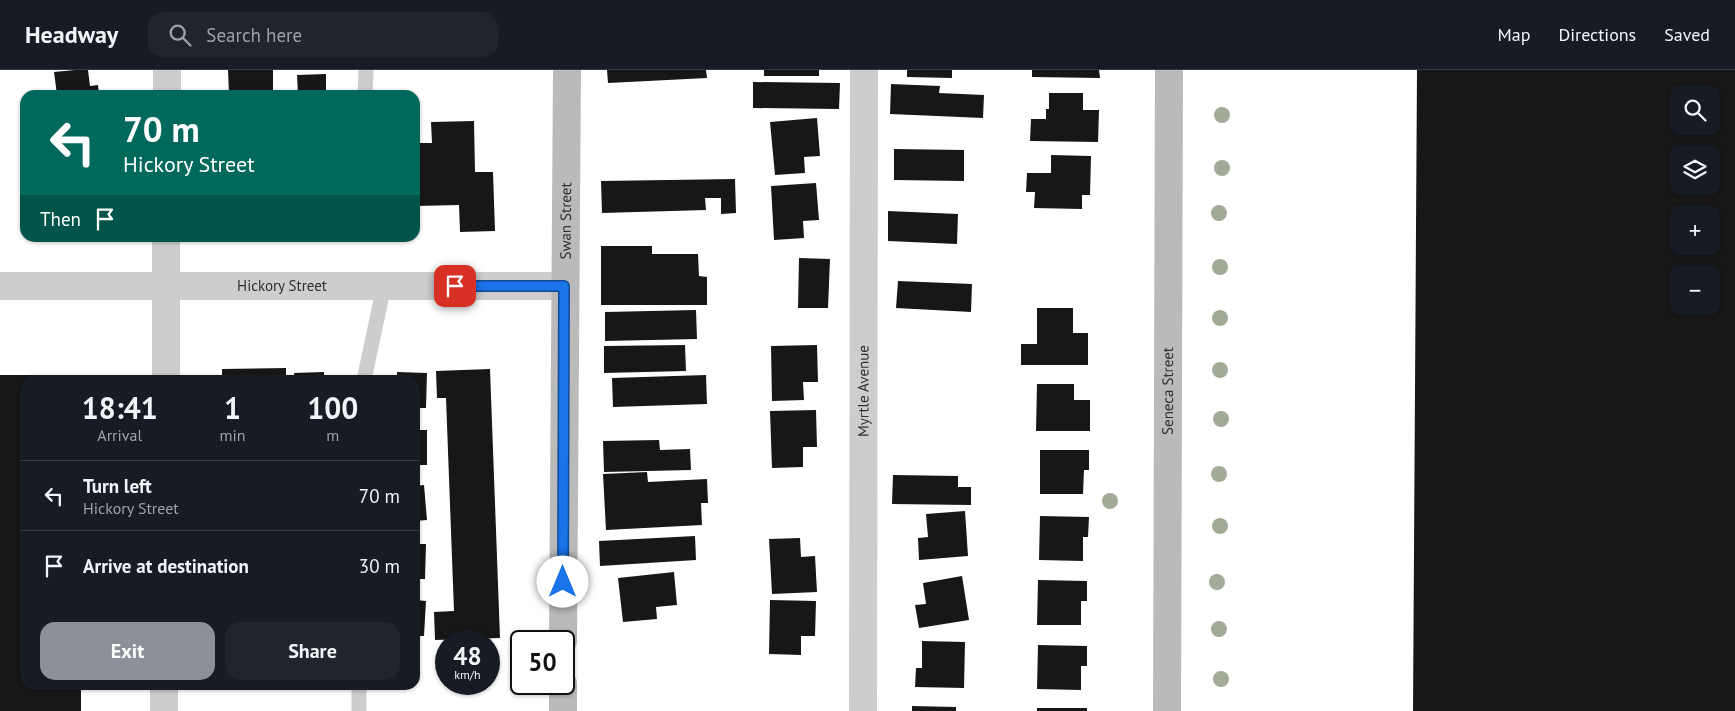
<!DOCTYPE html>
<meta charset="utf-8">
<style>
body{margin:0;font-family:"PT Sans",sans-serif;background:#20242c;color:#f1f3f6;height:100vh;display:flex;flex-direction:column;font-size:19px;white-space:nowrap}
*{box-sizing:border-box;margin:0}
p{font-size:16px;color:#9ea1a6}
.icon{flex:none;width:28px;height:28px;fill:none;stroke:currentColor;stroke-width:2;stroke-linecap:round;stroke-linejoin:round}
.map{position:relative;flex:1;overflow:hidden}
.drawer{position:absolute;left:20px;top:305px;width:400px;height:315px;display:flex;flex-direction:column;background:#171b24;border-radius:15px;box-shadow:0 1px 4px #0004}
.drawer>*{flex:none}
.hud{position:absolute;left:20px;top:20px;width:400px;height:152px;border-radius:15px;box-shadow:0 1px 4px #0004;background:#00695c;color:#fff;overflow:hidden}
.fabs{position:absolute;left:1670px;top:15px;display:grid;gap:10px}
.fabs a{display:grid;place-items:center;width:50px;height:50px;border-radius:10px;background:#171b24;box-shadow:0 1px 4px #0004;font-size:25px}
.speed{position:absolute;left:435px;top:560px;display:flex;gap:10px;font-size:25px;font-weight:700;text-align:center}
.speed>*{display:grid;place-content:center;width:65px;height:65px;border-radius:50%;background:#171b24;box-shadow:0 1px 4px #0004;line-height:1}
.speed small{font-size:12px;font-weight:400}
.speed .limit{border:2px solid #111;border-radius:8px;background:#fff;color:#111}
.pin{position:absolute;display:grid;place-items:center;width:42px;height:42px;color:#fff;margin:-21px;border-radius:10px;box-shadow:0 2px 8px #0006}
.me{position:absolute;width:55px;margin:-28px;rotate:0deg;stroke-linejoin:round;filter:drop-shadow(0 0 4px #0008)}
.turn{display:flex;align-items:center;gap:18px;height:105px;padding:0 20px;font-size:22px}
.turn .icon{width:65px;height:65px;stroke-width:2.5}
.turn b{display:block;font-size:35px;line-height:42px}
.then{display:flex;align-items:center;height:48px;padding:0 20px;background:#0003;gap:10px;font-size:19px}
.eta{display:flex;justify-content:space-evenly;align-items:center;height:85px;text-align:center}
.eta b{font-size:30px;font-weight:600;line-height:35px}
.primary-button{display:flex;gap:10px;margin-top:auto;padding:10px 20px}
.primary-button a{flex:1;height:58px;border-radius:15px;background:#8c9099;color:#fff;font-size:20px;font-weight:600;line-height:58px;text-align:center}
.primary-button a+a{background:#20242c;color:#f1f3f6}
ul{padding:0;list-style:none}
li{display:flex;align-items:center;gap:15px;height:70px;padding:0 20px;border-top:1px solid #363941}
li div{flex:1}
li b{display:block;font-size:19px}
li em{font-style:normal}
header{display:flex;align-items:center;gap:30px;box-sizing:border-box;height:70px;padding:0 25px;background:#171b24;border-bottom:1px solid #363941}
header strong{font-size:24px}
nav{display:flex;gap:28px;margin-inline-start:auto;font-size:18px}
.search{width:350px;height:45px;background:#20242c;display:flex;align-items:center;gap:12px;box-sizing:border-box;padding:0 18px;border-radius:15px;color:#9ea1a6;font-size:19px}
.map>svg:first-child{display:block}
.building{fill:#171717;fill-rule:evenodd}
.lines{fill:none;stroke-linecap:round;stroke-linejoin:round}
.lane{stroke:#cdcdcd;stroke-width:15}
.street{stroke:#cdcdcd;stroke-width:28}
.secondary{stroke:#bababa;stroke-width:28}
.tree{fill:#a1ab97}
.route-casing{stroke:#114b97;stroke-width:12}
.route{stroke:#1a73e8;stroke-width:9}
.labels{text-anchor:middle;stroke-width:5;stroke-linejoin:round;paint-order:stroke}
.street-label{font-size:15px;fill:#303030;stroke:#fff}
</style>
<header>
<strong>Headway</strong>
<div class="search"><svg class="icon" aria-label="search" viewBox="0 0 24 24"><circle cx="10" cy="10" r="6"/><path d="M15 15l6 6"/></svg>Search here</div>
<nav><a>Map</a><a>Directions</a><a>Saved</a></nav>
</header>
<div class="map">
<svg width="1735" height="641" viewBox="0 0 1735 641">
<rect width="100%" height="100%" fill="#fff"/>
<path class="building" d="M75,0H88L90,16L98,15L99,25H57L54,2Z
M228,0H273V25H229Z
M607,0H706L707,8L608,13Z
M764,0H819V6H764Z
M907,0H952V8L907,7Z
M1032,0H1099L1100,8L1032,7Z
M1417,0H1735V641H1413ZM1679,24H1711V56H1679ZM1679,84H1711V116H1679ZM1679,144H1711V176H1679ZM1679,204H1711V236H1679Z
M326,4V25H298L297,5Z
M753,12L840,13L839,39L753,38Z
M891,14L940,16L939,23L984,25L983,48L890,44Z
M1049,23H1083V40H1099L1098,72L1030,71L1031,49H1046V39H1049Z
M817,48L820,86L804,87L805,103L775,105L770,52Z
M474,51L475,102H493L495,161L460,162L459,135L415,136V73H432L431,52Z
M894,79L964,80V111L894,110Z
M1051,85L1091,86L1090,125H1082V139L1034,138L1035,122H1026L1027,103H1051Z
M735,109L736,143L721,144V128H705L706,140L602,143L601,111Z
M816,113L819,150L803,151L804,168L774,170L771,116Z
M888,141L958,144L957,174L888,171Z
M601,176H652V184H698L699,206L707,207V235H601Z
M799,188L830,189L828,238H798Z
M898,211L972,214L971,242L896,238Z
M1037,238H1073V263H1088V295H1021V274H1037Z
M696,240L697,269L605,271V242Z
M685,275L686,301L604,303V276Z
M817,275L818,312H803L804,330L772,331L771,276Z
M286,298V310H222V299Z
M490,299L500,568L435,570L434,542L454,541L446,328H437L436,301Z
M324,302V310H295L294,303Z
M397,302L427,303L426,338H415V310H397Z
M0,305H50V310H25V615H81V641H0Z
M706,305L707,334L613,337L612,308Z
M1037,314H1074V330H1090V361H1036Z
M816,340L817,377H803V397L772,398L770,341Z
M415,360H427V395H415Z
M659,370L660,380L690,379L691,400L604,402L603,371Z
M1040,380H1089V400H1084L1083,424H1040Z
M647,402L648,412L707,409L708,433H701L702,455L606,460L603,404Z
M893,405L958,406V417H971V435L892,434Z
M424,415L427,450L415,451V416Z
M965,441L968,486L919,490L918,468L928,467L926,444Z
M1040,446L1089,447L1088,467H1083V491L1039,490Z
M695,466L696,490L600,496L599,471Z
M800,468L801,487L815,486L817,522L772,524L769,469Z
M415,474H426L425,509H415Z
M674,502L677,535L656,537L657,549L623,552L618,508Z
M962,506L969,550L919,558L915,535L926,534L923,513Z
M1038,510L1087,511V531H1081V555H1037Z
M415,530L426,531L424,566H415Z
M770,530L816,531L815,566H801V585L769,584Z
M922,571L965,572L964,618L915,617L916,598H922Z
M1038,575L1087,576V596H1081V620L1037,619Z
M912,636L956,637V641H912Z
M1037,638H1087V641H1037Z"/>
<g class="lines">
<path class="lane" d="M365,25L366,0
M364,310L384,216
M359,615V641"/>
<g class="street">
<path d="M167,25V0"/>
<path id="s1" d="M0,216H564"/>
<path d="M166,310V168"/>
<path d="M164,641V615"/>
<path id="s2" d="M863,641L864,0"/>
</g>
<g class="secondary">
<path id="s3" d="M563,571L567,0"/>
<path d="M563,641V614"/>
<path id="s4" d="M1167,641L1169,0"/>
</g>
</g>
<g class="tree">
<circle cx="1222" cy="45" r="8"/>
<circle cx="1222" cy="98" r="8"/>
<circle cx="1219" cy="143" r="8"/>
<circle cx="1220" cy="197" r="8"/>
<circle cx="1220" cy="248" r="8"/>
<circle cx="1220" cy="300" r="8"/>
<circle cx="1221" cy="349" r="8"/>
<circle cx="1219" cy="404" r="8"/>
<circle cx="1110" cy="431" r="8"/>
<circle cx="1220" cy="456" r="8"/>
<circle cx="1217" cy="512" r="8"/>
<circle cx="1219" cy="559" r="8"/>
<circle cx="1221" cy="609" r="8"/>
</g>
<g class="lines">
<g class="route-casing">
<path id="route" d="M455,216H564L563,512"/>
</g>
<use href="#route" class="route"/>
</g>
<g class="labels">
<g class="street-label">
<text dy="5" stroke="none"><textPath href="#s3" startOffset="420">Swan Street</textPath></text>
<text dy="5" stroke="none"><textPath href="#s1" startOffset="282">Hickory Street</textPath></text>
<text dy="5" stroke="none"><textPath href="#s4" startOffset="320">Seneca Street</textPath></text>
<text dy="5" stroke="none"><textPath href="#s2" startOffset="320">Myrtle Avenue</textPath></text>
</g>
</g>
</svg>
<div class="fabs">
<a><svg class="icon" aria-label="search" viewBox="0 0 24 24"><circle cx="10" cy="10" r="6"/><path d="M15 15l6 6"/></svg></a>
<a><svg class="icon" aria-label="layers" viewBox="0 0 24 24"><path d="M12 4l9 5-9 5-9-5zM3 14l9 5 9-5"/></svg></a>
<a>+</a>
<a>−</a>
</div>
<div class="speed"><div>48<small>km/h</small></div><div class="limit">50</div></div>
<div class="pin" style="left:455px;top:216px;background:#d93025"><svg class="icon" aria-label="arrive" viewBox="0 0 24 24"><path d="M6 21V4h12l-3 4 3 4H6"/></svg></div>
<svg class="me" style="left:563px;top:512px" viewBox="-20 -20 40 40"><circle r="19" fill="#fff"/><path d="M0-13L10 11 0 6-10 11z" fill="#1a73e8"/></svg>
<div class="hud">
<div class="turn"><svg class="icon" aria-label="left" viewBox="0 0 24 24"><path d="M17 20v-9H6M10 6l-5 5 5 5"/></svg><div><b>70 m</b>Hickory Street</div></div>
<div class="then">Then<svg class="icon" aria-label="arrive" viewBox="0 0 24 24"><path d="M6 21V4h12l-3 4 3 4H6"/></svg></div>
</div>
<section class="drawer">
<div class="eta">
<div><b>18:41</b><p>Arrival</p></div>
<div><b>1</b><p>min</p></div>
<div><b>100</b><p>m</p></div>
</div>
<ul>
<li><svg class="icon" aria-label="left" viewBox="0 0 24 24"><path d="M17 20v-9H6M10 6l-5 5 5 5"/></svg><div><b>Turn left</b><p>Hickory Street</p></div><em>70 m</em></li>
<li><svg class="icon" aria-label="arrive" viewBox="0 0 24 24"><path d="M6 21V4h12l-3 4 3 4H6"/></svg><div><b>Arrive at destination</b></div><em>30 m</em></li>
</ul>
<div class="primary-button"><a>Exit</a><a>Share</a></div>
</section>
</div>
